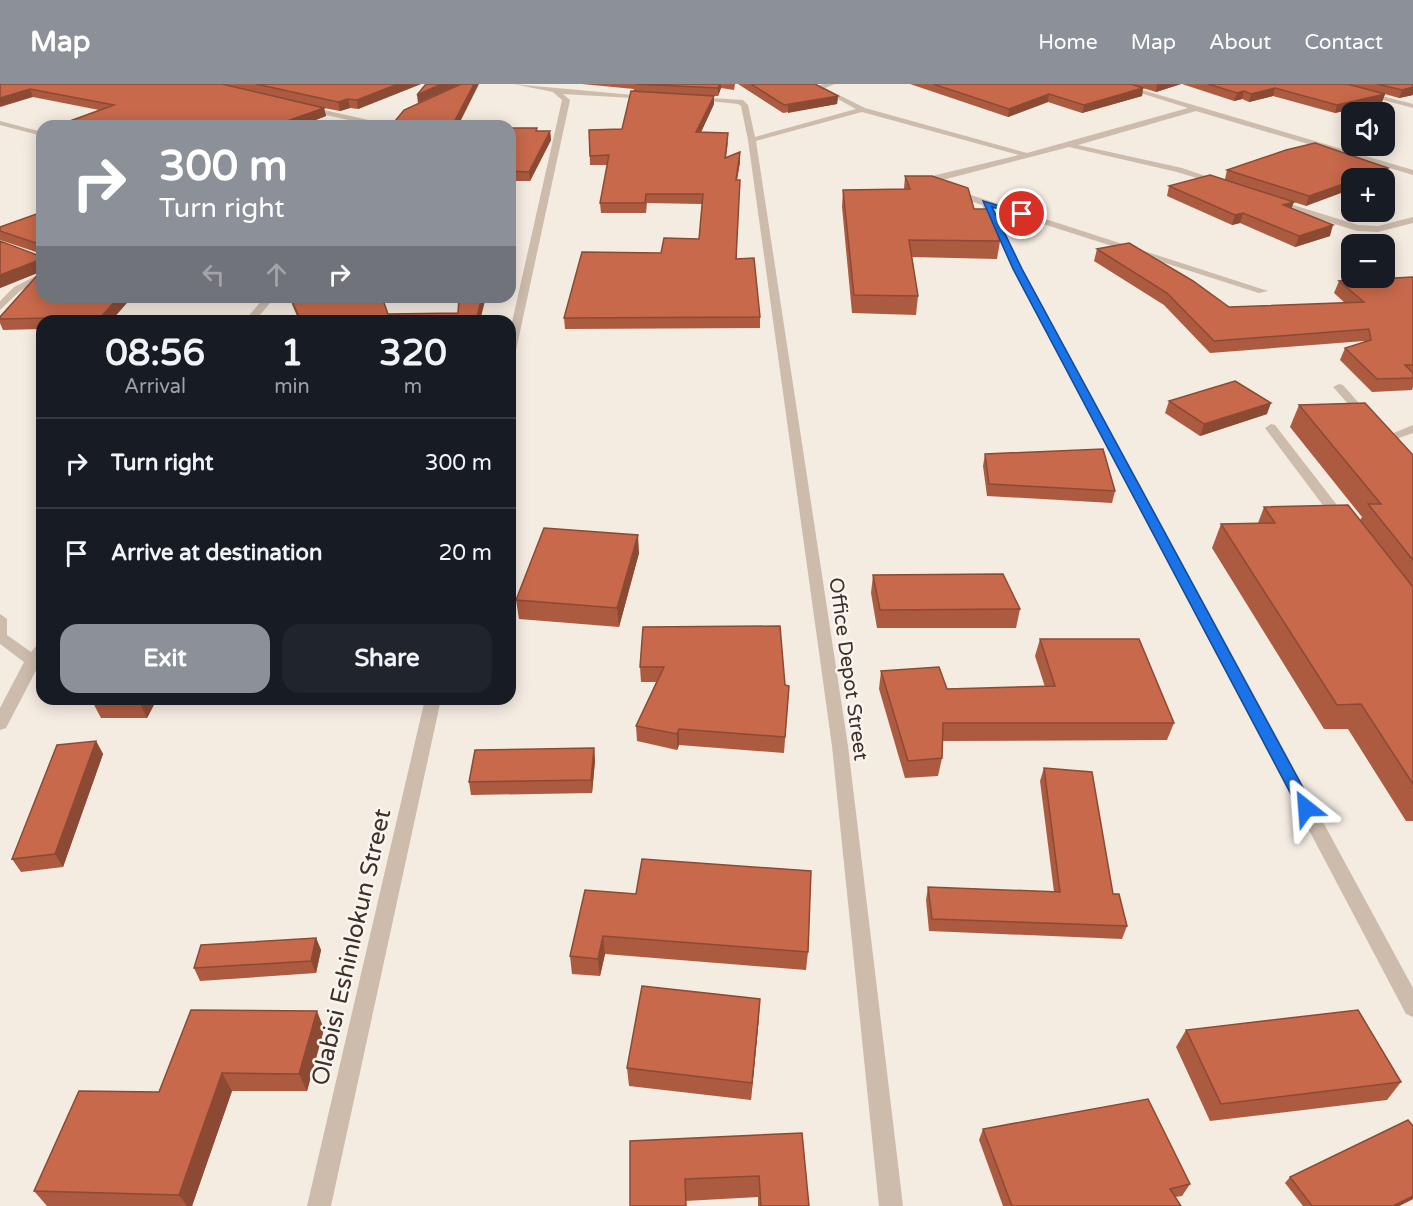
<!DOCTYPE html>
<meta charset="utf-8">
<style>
body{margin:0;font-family:"Varela Round",sans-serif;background:#20242c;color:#f1f3f6;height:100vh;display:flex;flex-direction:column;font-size:22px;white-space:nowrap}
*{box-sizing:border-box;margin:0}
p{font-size:20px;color:#9ea1a6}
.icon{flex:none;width:33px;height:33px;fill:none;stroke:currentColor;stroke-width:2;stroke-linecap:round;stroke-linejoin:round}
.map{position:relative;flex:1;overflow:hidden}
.details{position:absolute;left:36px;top:231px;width:480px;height:390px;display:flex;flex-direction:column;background:#171b24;border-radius:18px;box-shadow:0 3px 15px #0003}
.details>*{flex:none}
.guide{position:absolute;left:36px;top:36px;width:480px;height:183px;border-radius:18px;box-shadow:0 3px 15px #0003;background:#8c9099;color:#fff;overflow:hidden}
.controls{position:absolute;left:1341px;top:18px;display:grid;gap:12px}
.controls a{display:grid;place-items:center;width:54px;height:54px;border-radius:12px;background:#171b24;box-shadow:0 3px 15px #0003;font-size:30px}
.pin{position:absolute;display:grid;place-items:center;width:51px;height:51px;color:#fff;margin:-26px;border:3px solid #fff;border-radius:50%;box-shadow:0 2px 6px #0007}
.me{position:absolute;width:66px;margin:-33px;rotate:332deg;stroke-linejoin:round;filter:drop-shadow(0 0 4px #0008)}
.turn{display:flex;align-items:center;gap:21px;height:126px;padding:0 24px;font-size:27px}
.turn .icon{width:78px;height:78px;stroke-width:2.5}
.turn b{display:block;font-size:42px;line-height:51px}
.lanes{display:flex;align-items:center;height:57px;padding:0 24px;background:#0003;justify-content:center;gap:30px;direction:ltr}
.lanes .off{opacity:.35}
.eta{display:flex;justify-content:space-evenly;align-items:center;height:102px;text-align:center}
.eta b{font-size:36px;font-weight:800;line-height:42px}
.primary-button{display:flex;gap:12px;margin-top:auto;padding:12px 24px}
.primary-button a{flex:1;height:69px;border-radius:18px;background:#8c9099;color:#fff;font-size:24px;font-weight:800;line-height:69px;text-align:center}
.primary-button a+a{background:#20242c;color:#f1f3f6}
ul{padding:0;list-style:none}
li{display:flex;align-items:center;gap:18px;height:90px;padding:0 24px;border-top:2px solid #363941}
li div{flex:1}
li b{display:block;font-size:22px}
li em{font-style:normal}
header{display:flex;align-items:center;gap:36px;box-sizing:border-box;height:84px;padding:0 30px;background:#8c9099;color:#fff}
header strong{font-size:28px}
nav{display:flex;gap:33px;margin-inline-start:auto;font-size:21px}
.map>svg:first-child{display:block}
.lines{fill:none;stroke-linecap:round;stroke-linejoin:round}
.minor{fill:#cdbbac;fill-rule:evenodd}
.wall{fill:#ac5a40}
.shaded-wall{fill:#8c4a34}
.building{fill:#c8694b;stroke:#8c4a34;stroke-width:1.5}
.route{fill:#1a73e8;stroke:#114b97;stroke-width:1.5}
.labels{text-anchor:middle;stroke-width:5;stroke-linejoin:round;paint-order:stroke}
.street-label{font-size:20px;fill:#3b302b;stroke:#fbf5ee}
.near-street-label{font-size:24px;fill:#3b302b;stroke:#fbf5ee}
</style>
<header>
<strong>Map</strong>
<nav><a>Home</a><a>Map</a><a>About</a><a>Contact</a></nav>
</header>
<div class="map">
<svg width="1413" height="1122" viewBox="0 0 1413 1122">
<rect width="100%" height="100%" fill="#f4ebe1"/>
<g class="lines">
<path class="minor" d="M513,0L654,13L650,15L563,10L570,16L515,271L510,274V247L562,16L553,8Z
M823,0H835L825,4L865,24L1027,69L1188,24L1112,0H1122L1413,86V91L1196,27L1078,61L1182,84L1223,98V102L1177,88L1069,63L935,98L943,102L1268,207L1259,209L993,124L1023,185L1413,904V933L1406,930L1013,185L982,121L937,106L926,98L932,92L1019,71L862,28L756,57L848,662L903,1122H879L832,662L748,56L741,22L738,20L691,15L695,13L743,16L748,21L755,53L856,25L816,3Z
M1324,0H1335L1413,20V24Z
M306,22L382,39L386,41L376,42L303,26Z
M0,37L42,48V52L0,41Z
M1274,115L1358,141L1378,142L1413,133V139L1378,148L1357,147L1271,120L1270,118Z
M42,189V196L20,207L0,226V217L14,203Z
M265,213H275L255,237H244Z
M1339,300L1343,301L1371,333V337H1363L1335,305L1333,303Z
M1271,340L1275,341L1347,434L1349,437L1347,440H1337L1265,344Z
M1413,341V349L1385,359L1379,355Z
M0,530L7,535V551L31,568L37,561L42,560V575L6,644L0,646V624L24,578L0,560Z
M425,615H441L331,1122H307Z"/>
</g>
<path class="wall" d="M0,0H421L358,25L350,24L340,27L324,24L326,32L300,42H56L99,26L33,13Z
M582,0H735L734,6L721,4L718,12H714V20L701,48L728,58L726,74L740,68V78L737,96V175L760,233V244L565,245L564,234L661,169L699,155L702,120L647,119L646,129H601L600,119L608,81H590L589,46L622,45L634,5Z
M738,0H815L838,12L837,20L783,29Z
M910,0H1181L1156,8L1143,4L1142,12L1082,29L1048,18L1008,33Z
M1182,0H1413V11L1399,14L1385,10L1382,18L1335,29L1273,12L1249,18L1242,15L1234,17Z
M510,44L537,47H550L551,56L530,97H510Z
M1388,84L1385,93L1382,94H1352L1306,122L1294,118L1291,125L1330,152L1295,163L1240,139L1232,141L1167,112L1169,102L1225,95L1227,86Z
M905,92L974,125L1000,157L997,175L912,173L918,212L916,231L852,229L842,123L843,106L904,105Z
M42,128L132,213L111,237H42V245L3,246L0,239V233L40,188L0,204V157L37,171L39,169L0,156V143Z
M1097,165L1229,223L1345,219L1334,209L1339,197L1413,193V303L1412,306L1372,308L1340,276L1345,264L1364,258V257L1210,269L1164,221L1094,177Z
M289,213H356L358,215L388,230L480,237H299Z
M1169,317L1267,330L1200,352L1165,329Z
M1299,321L1413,371V737H1406L1348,645H1324L1212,464L1221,440L1258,439L1264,423L1360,436L1362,433L1290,343Z
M985,370L1115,407L1112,419L987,412L983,382Z
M639,469L619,543L519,535L516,516Z
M873,491L1020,525L1016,544H877L871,509Z
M643,543L785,601L789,602L784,669L679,661L677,666L637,657L636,642L656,598H641L640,583Z
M1040,555L1174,639L1167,656L942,657V674L938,692L905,694L879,605L881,587L947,605L1045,603L1035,572Z
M157,615L147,634H101L92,617Z
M96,657L103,670L63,783L21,788L12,775Z
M594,664L595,677L592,709L471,711L469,698Z
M1044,684L1113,810L1127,842L1122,855L929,847L926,816L928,803L1054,808L1040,697Z
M636,810L808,868L806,886L605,870L600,892L572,890L570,872Z
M316,854L321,866L316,889L200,897L194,884Z
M759,933L751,1016L629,1002L627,984Z
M324,945L307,1007H232L192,1122H47L34,1107L159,1008Z
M1186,946L1401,998L1387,1016L1210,1037L1176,963Z
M1413,1042V1115L1399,1122H1303L1285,1099L1290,1093Z
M983,1045L1190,1100L1182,1112L1175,1113L1181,1122H1003L979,1056Z
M802,1049L809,1122H758V1113L685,1117L630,1057Z"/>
<path class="shaded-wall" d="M398,0H421L358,25L357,16Z
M441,0H461L418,19L417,11Z
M474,0H479L458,42H452Z
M720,0H721V4L718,12V4Z
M1157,0H1181L1156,8Z
M1413,3V11L1399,14L1402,6Z
M1143,4L1142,12L1082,29L1084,21Z
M1275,4L1273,12L1249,18L1251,10Z
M30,5L33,13L0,23V14Z
M1244,7L1242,15L1234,17L1237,9Z
M1049,10L1048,18L1008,33L1009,25Z
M1385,10L1382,18L1335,29L1337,21Z
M714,12V20L697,57L696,48Z
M838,12L837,20L788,29V21Z
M348,15L350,24L340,27L338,18Z
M324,24L326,32L300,42H273Z
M550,47L551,56L530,97L529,88Z
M740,68V78L735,106L736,96Z
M1388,84L1385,93L1382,94H1360Z
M1352,97V105L1306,122L1309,112Z
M1294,118L1290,127L1283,121Z
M1243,129L1240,139L1232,141L1235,131Z
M1333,141L1330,152L1295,163L1299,152Z
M42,175V187L0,204V191Z
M119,213H132L111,237H102L101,233Z
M482,213H486L480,237H476Z
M1271,319L1267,330L1200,352L1204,340Z
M638,451L639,469L619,543L617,524Z
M140,615H157L147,634L139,617Z
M679,645V661L677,666V650Z
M96,657L103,670L63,783L55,770Z
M594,664L595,677L592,709L591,696Z
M603,852L605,870L600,892L598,875Z
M316,854L321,866L316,889L311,877Z
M760,915L759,933L751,1016L752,999Z
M317,927L324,945L307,1007L299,990Z
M222,989L232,1007L192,1122H187L179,1111Z
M1413,1112V1115L1399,1122H1393Z"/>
<path class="building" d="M0,0H222L324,24L273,42H56L114,21L30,5L0,14Z
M256,0H398L357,16L348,15L338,18Z
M426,0H441L417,11Z
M461,0H474L452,42H391L404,26Z
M635,0H720L718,4Z
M751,0H815L838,12L784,21Z
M933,0H1131L1143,4L1084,21L1049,10L1009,25Z
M1208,0H1347L1385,10L1337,21L1275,4L1251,10L1244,7L1237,9Z
M1377,0H1413V3L1402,6Z
M631,7L714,12L696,48L728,49L725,74L740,68L736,96H740L736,175L754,174L760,233L564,234L582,168L661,169L664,154L699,155L703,110H646L645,119H600L609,71L590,72L589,46L622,45Z
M510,44H537L536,47H550L529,88L510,87Z
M1315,59L1388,84L1360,94H1352V97L1309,112L1227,86L1286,66Z
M1210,91L1294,118L1283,121L1333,141L1299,152L1243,129L1235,131L1169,102Z
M905,92H932L968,104L974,125H989L1000,157L909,156L918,212L854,211L843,106L910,105Z
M42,128V175L0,191V157L37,171L40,169L39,160L0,147V143Z
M1129,159L1193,197L1229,223L1364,218L1339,197L1413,193V281H1405L1413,289V294L1377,295L1345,264L1371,256L1369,245L1214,257L1167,209L1097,165Z
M42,186V213H119L101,233L0,235V233Z
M290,213H356L358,215L371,213H382L388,230L458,229L459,213H482L476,237H301Z
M1235,297L1271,319L1204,340L1169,317Z
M1365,319L1413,371V476L1368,420H1381L1299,321Z
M1103,365L1115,407L989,400L985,370Z
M1348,421L1413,503V700L1361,620L1337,621L1221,440L1275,439L1264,423Z
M544,444L638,451L617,524L516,516Z
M1003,490L1020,525L880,526L873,491Z
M780,542L785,601L789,602L785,653L679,645L677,650L636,642L664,583H640L643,543Z
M1040,555H1139L1174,639H943L942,674L908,677L881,587L939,583L947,605L1055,602Z
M93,615H140L139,617H92Z
M96,657L55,770L12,775L57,661Z
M594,664L591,696L469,698L475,666Z
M1044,684L1092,688L1113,810H1119L1127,842L932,835L928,803L1060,808Z
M642,775L811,787L808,868L603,852L598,875L570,872L585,806L636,810Z
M316,854L311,877L194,884L201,861Z
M642,902L760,915L752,999L627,984Z
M191,926L317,927L299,990L222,989L179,1111L34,1107L79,1007L159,1008Z
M1358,926L1401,998L1221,1020L1186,946Z
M1148,1015L1190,1100L1170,1105L1181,1122H1012L983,1045Z
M1408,1036L1413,1042V1112L1393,1122H1312L1290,1093Z
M802,1049L809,1122H761L759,1092L685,1095L686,1122H630V1057Z"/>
<path class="route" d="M983,117L1026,130L1022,132L992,123L1022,185L1314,724L1312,729H1301L1013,185Z"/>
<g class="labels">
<g class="street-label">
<text transform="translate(849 585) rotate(82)" y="7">Office Depot Street</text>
</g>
<g class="near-street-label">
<text transform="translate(351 863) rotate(-77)" y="8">Olabisi Eshinlokun Street</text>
</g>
</g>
</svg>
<div class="controls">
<a><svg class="icon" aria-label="sound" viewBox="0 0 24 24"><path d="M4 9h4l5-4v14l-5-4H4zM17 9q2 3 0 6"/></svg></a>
<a>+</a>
<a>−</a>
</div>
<div class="pin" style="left:1022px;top:130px;background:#d93025"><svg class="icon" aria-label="arrive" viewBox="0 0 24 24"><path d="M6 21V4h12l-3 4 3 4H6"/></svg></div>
<svg class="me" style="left:1306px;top:724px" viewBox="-20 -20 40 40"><path d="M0-17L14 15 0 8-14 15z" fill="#1a73e8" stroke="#fff" stroke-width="4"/></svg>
<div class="guide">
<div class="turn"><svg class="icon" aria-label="right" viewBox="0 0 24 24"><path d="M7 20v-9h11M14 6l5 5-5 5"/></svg><div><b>300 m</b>Turn right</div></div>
<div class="lanes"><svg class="icon off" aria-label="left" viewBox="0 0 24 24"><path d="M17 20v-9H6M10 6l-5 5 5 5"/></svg><svg class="icon off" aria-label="ahead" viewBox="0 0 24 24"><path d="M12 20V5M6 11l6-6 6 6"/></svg><svg class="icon" aria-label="right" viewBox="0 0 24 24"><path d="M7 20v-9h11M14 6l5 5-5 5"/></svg></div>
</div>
<section class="details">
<div class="eta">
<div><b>08:56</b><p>Arrival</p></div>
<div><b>1</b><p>min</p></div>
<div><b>320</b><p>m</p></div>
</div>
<ul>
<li><svg class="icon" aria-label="right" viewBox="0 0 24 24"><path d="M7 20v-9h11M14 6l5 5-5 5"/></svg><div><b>Turn right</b></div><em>300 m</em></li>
<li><svg class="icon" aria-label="arrive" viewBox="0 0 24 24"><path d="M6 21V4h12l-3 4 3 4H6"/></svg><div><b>Arrive at destination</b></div><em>20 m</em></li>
</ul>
<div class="primary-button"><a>Exit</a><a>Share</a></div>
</section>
</div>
